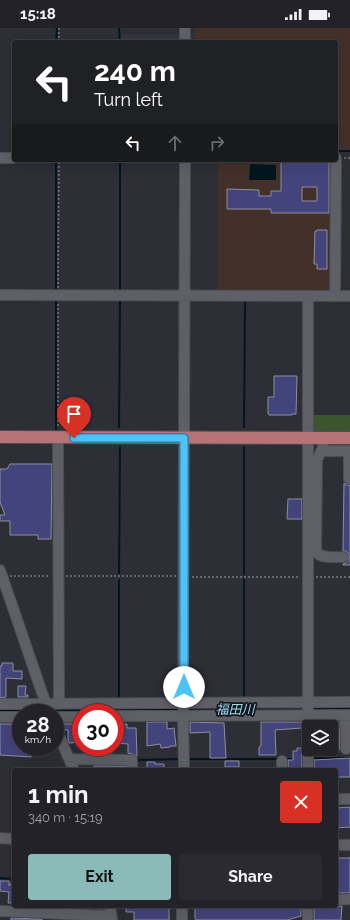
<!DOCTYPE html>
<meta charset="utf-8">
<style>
body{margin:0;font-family:Raleway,"Noto Sans JP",sans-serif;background:#2a2a30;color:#f1f3f6;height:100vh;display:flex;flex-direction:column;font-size:15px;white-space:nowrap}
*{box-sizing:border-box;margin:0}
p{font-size:13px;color:#a2a4a8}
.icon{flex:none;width:22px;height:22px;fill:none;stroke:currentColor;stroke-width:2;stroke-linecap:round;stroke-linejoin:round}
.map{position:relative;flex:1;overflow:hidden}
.details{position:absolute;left:12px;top:740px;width:326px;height:140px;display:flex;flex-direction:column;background:#222228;border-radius:4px;box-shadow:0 4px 16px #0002,0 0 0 1px #3f3f45}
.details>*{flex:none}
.guide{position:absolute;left:12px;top:12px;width:326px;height:122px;border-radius:4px;box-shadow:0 4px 16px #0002,0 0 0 1px #3f3f45;background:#202124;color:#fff;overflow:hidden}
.buttons{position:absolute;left:302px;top:692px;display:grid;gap:8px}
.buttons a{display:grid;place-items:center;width:36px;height:36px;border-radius:4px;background:#222228;box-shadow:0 4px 16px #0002,0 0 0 1px #3f3f45;font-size:20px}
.speed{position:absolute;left:12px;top:676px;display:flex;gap:8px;font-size:20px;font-weight:700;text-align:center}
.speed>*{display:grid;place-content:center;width:52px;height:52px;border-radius:50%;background:#222228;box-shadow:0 4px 16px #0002,0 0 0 1px #3f3f45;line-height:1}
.speed small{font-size:10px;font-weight:400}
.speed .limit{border:6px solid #d22;background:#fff;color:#111}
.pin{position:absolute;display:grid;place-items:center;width:34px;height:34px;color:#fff;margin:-41px -17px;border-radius:50% 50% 50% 0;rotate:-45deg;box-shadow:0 0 4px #0007}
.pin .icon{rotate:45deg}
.me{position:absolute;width:44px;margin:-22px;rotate:0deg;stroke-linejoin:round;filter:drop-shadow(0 0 3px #0008)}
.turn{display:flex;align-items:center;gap:14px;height:84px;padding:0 16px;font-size:18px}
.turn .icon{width:52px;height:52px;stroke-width:2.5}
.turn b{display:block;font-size:28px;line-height:34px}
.lanes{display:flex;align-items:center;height:38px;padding:0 16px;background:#0003;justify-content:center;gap:20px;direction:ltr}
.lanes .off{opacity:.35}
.round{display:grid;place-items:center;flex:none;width:42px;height:42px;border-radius:4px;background:#2a2a30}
.overview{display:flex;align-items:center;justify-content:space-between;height:68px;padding:0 16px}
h1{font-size:24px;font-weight:700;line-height:30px}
.action{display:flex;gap:8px;margin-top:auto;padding:8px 16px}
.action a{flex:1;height:46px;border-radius:4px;background:#8bbbb9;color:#111;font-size:16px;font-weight:700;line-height:46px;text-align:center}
.action a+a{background:#2a2a30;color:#f1f3f6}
.status{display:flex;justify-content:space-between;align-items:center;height:28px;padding:0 20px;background:#222228;direction:ltr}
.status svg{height:11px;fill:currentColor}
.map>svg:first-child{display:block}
.built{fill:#353644}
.education{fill:#433129}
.green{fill:#3d552f}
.water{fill:#001720}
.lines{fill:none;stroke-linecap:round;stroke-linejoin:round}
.stream{stroke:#001720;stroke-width:2}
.building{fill:#44447c;stroke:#8e8f99;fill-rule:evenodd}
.minor-casing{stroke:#4c4c53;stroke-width:12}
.major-casing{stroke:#4c4c53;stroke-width:14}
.path{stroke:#77787f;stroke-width:1.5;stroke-dasharray:2 2;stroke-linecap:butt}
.minor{stroke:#5f5f68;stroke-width:10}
.major{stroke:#b87378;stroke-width:12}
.route-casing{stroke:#337fa1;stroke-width:10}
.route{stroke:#4fc3f7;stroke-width:7}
.labels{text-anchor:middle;stroke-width:3.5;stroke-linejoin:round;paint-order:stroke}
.water-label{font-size:13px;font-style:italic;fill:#9bdbf4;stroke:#16161a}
</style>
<div class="status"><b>15:18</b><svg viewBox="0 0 49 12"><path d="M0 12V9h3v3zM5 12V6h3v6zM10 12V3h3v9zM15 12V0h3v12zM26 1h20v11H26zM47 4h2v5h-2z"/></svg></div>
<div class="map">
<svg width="350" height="892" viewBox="0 0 350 892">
<rect width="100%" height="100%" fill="#2d2e36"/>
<path class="built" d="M121,7H179V14H121Z"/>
<path class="education" d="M194,0H350V122H336V14H194Z
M220,132H331L333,264H218V134Z"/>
<path class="green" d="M309,387H350V404H309Z"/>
<path class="water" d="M250,136L276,137V152H249Z
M350,677V684L21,685L0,686V679Z"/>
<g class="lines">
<path class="stream" d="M119,0L120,14
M180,0V7
M56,14L57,0
M336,123H350
M120,134V263
M56,264V133
M56,271V403
M119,399L120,271
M244,399L245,273
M119,545L120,419
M244,546V419
M244,671V552
M119,672V552
M312,730H350
M188,731H279
M285,731H295
M135,732L181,731
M0,850L14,851"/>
</g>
<path class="building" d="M281,133L329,134V185H271V181H227V161L259,162V168H271V163H281ZM302,159H317V173H302Z
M317,202H327V241H317V236H314L315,203H317Z
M274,348H297L296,386H292V387H269V386H268V369H274Z
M10,436H52L51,511H38V507H10V493H0V487H5L0,474V441H7Z
M344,455L346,457H350V537H343V536L346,535L348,532L349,529L348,525L346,523H343Z
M288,471H302V491H287Z
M2,635H13V643H22V651L6,650V669L0,670V638H2Z
M18,658H26L25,667H28V669H18Z
M115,694H120V696H127V700H136L137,728L132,726L128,725V716L115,715Z
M147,694H167V701L174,700L176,718H170V719L161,720L160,716L147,718Z
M190,694L224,695L226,730H210V704L190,705Z
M261,694H302V700L275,702L276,727H259V719L261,718Z
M323,694H339L340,721H331V699H323Z
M0,696H21V719H32L31,729L0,727Z
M60,696H81V714L69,715L68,712V702H63Z
M87,719H112V725H87Z
M297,720H302V742H288V732H293V723H297Z
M350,730V749H338V742L314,740V732Z
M225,733H239V739H225Z
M147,734H155V736H164V742H147Z
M94,738H126V742H94Z
M350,779V799L336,800V780Z
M336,830H350V865H336Z
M0,853H9V858L10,856H14V875H8L9,864L0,863Z
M86,878H103V881L85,880Z
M126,878H169V892H134V884H126Z
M195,878H301V888L287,892H197L195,891Z
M314,878H342L341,892H314Z
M11,890L42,891V892H11Z"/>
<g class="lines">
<g class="minor-casing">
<path id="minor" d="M185,0V14
M0,130H14
M0,267L350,268
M335,268L336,130
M58,410L59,676
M323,410V421L317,431L316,524C322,531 334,529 343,529
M321,423H350
M349,451V423
M0,542L49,685
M0,676L350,674
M345,687L346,721
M115,688L350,687
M0,689H21
M55,689H81
M55,699L74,742
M69,731L132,732V742
M282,733V742
M184,742L183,688L185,132
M308,742V268
M336,771H350
M0,810L14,811
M336,817H350
M336,872L350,871
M110,878L112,892
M182,878V892
M307,878L308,892
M0,883L111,888"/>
</g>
<g class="major-casing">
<path id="major" d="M0,409L350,410"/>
</g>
<path class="path" d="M59,0V14
M344,130H350
M58,260L59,132
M58,276V400
M10,548H50
M66,548H176
M192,549H300
M316,549H350"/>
<use href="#minor" class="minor"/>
<use href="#major" class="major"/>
</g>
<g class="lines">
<g class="route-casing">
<path id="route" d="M74,410H184V659"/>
</g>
<use href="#route" class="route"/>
</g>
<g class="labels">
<g class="water-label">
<text x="235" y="686">福田川</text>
</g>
</g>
</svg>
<div class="buttons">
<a><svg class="icon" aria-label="layers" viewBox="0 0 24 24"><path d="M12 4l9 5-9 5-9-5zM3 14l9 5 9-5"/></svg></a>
</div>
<div class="speed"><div>28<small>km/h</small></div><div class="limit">30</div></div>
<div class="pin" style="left:74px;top:410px;background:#d93025"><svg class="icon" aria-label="arrive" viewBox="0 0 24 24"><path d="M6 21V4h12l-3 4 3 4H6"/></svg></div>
<svg class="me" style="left:184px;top:659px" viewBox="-20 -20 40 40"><circle r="19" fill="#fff"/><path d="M0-13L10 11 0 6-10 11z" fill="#4fc3f7"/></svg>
<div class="guide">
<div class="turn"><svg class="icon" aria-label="left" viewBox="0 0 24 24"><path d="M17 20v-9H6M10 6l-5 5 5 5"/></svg><div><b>240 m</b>Turn left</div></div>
<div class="lanes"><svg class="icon" aria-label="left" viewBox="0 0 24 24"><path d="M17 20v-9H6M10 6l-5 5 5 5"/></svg><svg class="icon off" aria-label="ahead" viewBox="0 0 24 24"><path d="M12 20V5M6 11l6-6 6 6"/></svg><svg class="icon off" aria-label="right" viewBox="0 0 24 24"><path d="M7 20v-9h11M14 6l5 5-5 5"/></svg></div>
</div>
<section class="details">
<div class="overview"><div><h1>1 min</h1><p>340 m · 15:19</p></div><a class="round" style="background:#d93025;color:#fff"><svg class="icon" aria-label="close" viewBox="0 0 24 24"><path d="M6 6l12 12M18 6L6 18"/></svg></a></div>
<div class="action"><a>Exit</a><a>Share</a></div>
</section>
</div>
